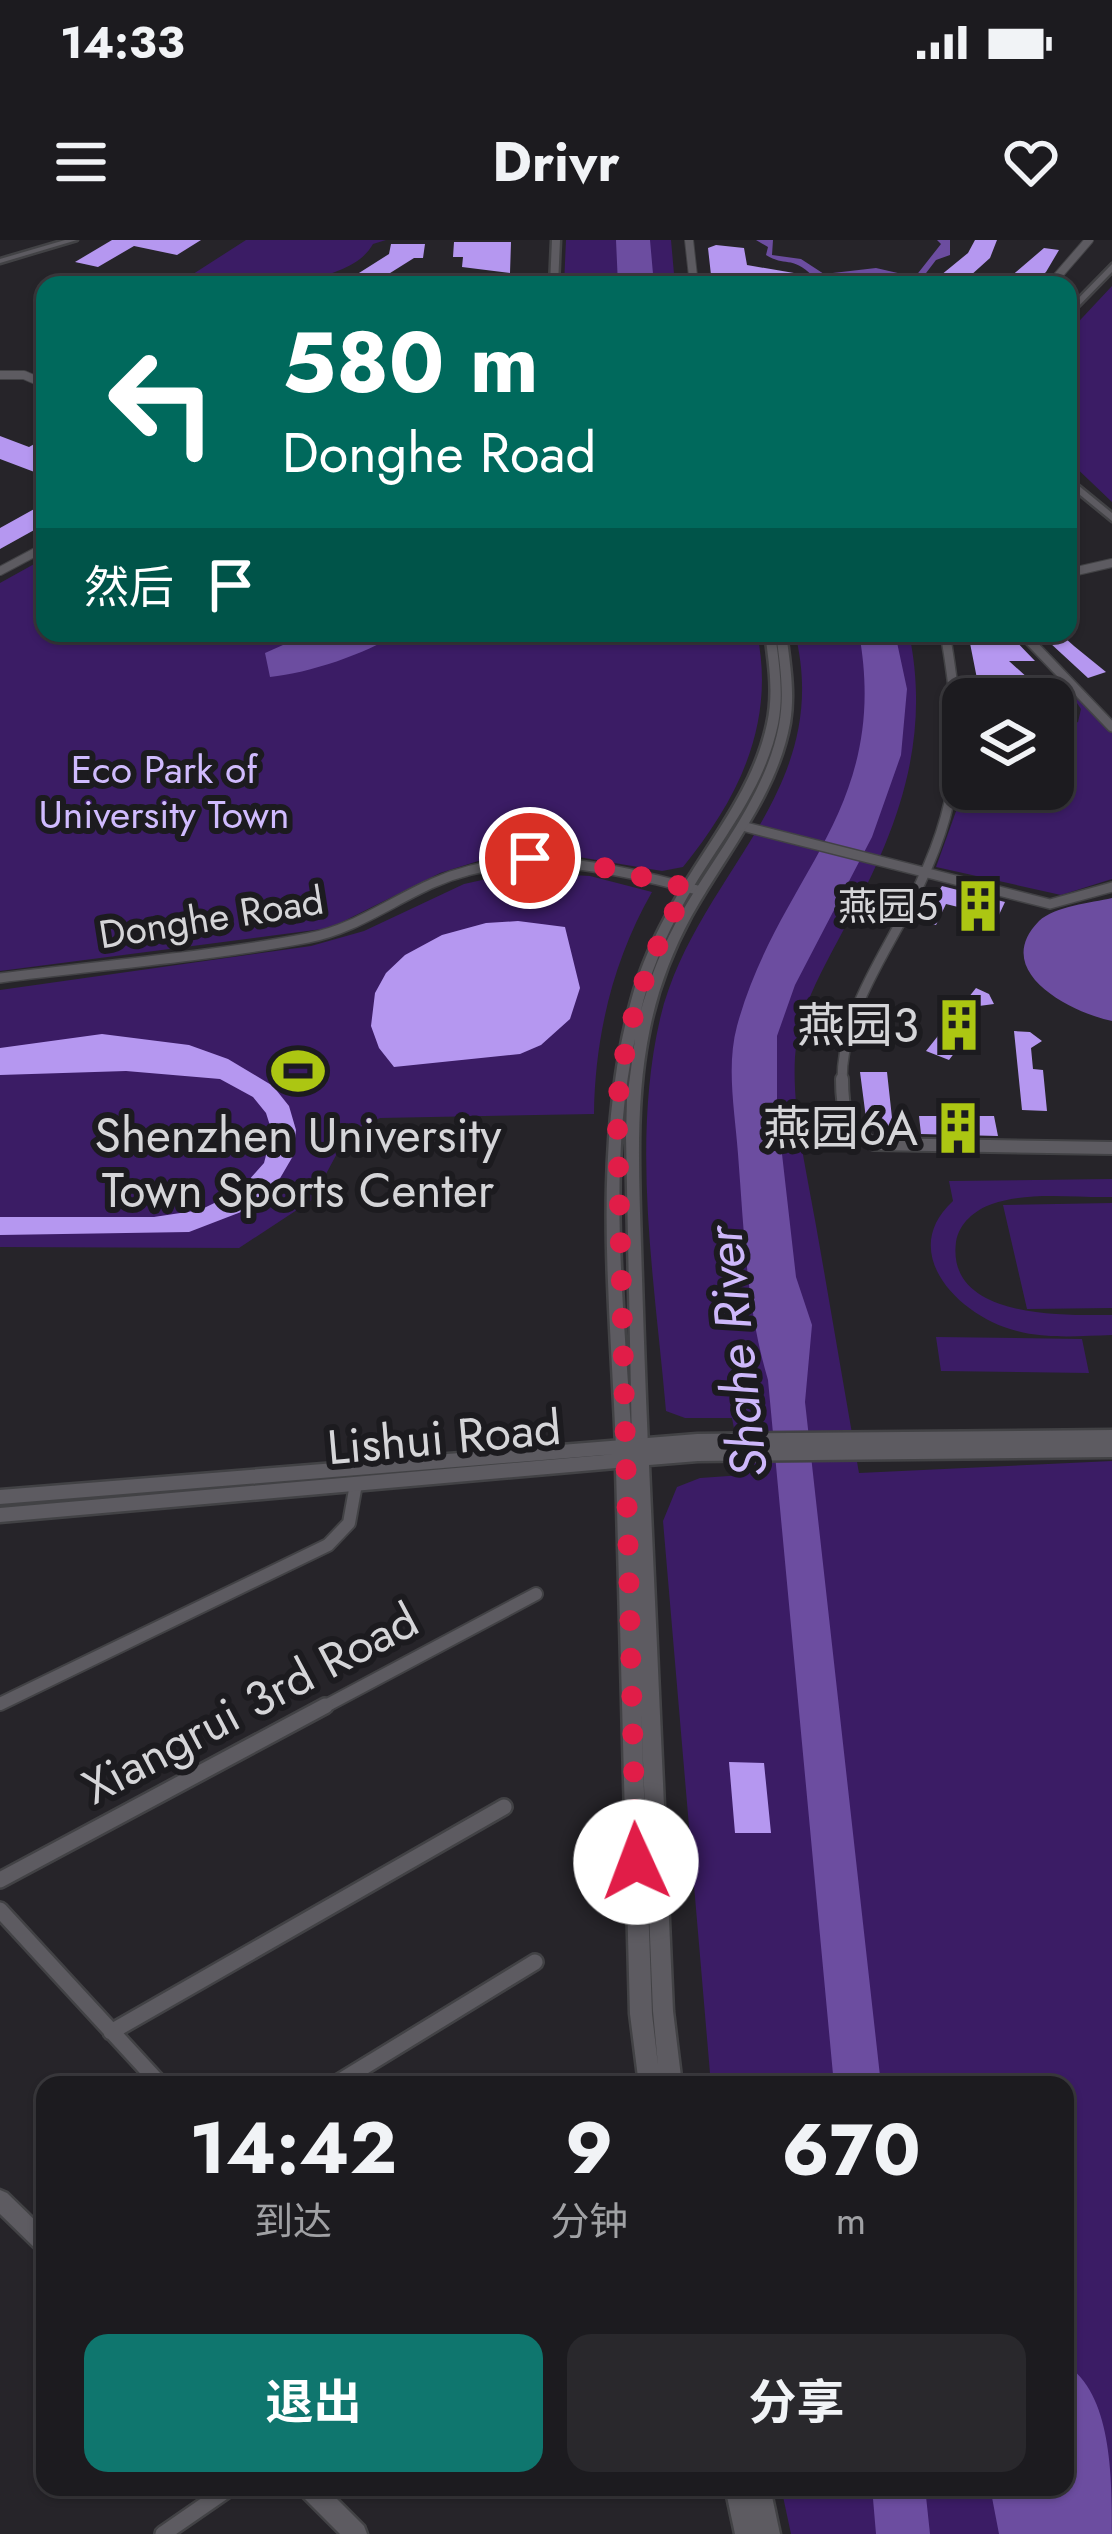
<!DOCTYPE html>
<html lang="zh">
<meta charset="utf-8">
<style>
body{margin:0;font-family:Jost,"Noto Sans SC",sans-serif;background:#29282c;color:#f1f3f6;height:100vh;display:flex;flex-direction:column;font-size:45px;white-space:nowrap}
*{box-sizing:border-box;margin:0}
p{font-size:39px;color:#a0a1a4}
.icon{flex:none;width:66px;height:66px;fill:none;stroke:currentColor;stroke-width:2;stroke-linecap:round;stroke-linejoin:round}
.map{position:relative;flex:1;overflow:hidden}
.panel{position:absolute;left:36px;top:1836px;width:1038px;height:420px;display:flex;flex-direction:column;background:#1c1b1f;border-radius:24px;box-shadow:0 3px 9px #0004,0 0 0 3px #3a393d}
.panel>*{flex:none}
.guide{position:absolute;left:36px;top:36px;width:1041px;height:366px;border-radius:24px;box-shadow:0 3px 9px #0004,0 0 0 3px #3a393d;background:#00695c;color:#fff;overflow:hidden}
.tools{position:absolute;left:942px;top:438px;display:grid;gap:24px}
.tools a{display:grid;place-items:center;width:132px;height:132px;border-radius:24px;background:#1c1b1f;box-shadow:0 3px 9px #0004,0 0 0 3px #3a393d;font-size:60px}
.pin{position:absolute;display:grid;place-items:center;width:102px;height:102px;color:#fff;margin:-51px;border:6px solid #fff;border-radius:50%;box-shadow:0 3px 12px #0007}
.me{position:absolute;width:132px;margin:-66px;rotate:358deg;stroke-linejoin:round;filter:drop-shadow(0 0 9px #0008)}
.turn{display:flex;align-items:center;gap:42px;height:252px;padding:0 48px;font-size:54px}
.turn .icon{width:156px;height:156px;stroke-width:2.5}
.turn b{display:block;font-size:84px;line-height:102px}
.then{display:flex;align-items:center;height:114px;padding:0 48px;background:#0003;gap:24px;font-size:45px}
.eta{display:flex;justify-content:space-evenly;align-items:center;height:204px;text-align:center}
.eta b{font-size:72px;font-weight:700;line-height:84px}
.cta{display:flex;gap:24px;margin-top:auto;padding:24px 48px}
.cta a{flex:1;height:138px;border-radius:24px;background:#0f766e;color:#fff;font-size:48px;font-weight:700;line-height:138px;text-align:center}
.cta a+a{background:#29282c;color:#f1f3f6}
.status{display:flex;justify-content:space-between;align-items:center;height:84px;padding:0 60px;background:#1c1b1f;direction:ltr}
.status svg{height:33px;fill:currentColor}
header{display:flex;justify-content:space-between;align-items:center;height:156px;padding:0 48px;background:#1c1b1f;font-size:54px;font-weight:700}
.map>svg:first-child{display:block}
.green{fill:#3b1c65}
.water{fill:#6c4da0}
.building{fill:#b597f0}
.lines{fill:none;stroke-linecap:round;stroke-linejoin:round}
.minor-far3-casing{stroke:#424245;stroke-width:10}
.minor-far2-casing{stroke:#424245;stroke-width:12}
.minor-far1-casing{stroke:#424245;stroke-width:16}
.minor-casing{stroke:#424245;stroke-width:20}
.tertiary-casing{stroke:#424245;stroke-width:5}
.secondary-casing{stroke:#424245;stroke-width:5}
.minor-far3{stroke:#5d5b61;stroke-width:8}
.minor-far2{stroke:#5d5b61;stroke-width:9}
.minor-far1{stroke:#5d5b61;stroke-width:12}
.minor{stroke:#5d5b61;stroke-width:15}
.tertiary{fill:#5d5b61;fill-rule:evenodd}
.secondary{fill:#5d5b61;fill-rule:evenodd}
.route{stroke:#e11d48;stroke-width:21;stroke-dasharray:0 37.8}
.labels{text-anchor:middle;stroke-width:12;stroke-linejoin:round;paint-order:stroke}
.far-park-label{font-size:39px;fill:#d0bbfe;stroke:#1c1b1f}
.far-poi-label{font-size:39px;fill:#d5d5d8;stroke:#1c1b1f;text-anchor:end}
.far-street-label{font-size:39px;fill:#d5d5d8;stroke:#1c1b1f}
.poi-label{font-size:48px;fill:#d5d5d8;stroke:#1c1b1f;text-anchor:end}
.street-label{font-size:48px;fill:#d5d5d8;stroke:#1c1b1f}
.water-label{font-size:51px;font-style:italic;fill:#cdb7fa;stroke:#1c1b1f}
</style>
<div class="status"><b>14:33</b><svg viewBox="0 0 49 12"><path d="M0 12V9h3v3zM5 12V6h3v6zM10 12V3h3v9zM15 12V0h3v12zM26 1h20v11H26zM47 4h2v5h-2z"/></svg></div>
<header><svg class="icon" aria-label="menu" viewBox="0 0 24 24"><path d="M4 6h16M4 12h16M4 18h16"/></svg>Drivr<svg class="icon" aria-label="heart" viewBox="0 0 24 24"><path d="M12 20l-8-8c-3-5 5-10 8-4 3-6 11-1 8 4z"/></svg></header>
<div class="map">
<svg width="1112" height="2294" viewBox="0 0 1112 2294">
<rect width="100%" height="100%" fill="#262429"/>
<path class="green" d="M246,0H386L373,4C360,27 332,33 308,41L311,45H176Z
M566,0H671L675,45H564Z
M1112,46V262L1068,220V93Z
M45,318V393H757C776,484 738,559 683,627L662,631L549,612L488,618L440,633L330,688L0,731V343Z
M795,393H909C932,503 896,594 844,689C823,729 798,770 795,817C792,870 806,928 815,980C830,1064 844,1149 859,1233L1112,1221V2294H791L781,2247H1065V1845H711L663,1281L677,1247L700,1238L743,1235L732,1178H685L666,1171C655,1044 631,905 660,779C694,635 835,555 795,393Z
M1080,459L1112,492V639L1061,655L936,627L964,549H1053V492L1078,482L1081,469L1075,460Z
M518,632L590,636L652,652C613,720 595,796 594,874L380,878L348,893L312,960L239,1008L0,1007V750L311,706L364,691L464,644Z
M1112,939V957C1075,958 1028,951 992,964C975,970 959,983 956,1002C946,1080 1066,1075 1112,1075V1095C1080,1096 1047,1099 1017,1091C960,1077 896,1013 953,961L949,941Z
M1112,963V1068L1027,1069L1003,965Z
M936,1097L1082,1099L1089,1133L941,1131Z"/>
<path class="water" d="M616,0H650L654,45H618Z
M756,0H773L772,15L801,19L824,34L876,28L915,37L941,4L937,0H950V15L936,20L923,37L936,45C891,45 855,40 813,36C791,15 785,27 766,15L768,7Z
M310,393H398C366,414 309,433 270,437L265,413Z
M859,393H895L907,449L901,515L872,597L795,745L777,796V870L796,1037L812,1085L805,1162L881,1845H834L768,1140C746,1066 744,990 738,914C735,872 726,827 737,786C778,635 891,572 859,393Z
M1112,658V781C1073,773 989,732 1039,681C1055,666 1091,663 1112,658Z
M1065,2124C1112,2153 1112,2237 1112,2294H999L990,2247H1065Z
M872,2247H925L930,2294H876Z"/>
<path class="building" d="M112,0H201L177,15L134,6L98,27L75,22Z
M975,0H997L990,18L960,45L935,40L968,13Z
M454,2H511L510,33L462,27L463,17H453Z
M391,4H425L423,18H414L371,45H340L389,14Z
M716,5L744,8L747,25L823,38V45H731L711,35L708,8Z
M1044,8L1059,10L1046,32L1031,45H1001Z
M0,196L29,207L45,198V236L0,219Z
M45,263V284L0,309V288Z
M968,393H1008L1035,421H1009L1051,459H981Z
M1065,398L1074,406L1106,432L1088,438L1049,402Z
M942,646L1005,662L998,677L946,664L936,685L913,679L928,649L938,652Z
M518,681L565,687L580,748L570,779L541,805L520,814L394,827L379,808L371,786L375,753L386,733L405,715L442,695L486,683Z
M976,748L989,754L994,764L979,766L966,783L974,787L949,820L926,811Z
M1014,791L1030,792L1042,801L1031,808L1033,829L1043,830L1047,871L1022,870Z
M102,794L189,805L228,819L273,846L289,866L296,890L293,916L279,940L241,972L189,992L0,995V977H154L200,970L239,951L264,923L272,892L266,873L253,857L220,839L126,831L0,835V808Z
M860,832H887L893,887L867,886Z
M919,876H994L998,896L921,894Z
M729,1522L764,1523L771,1593H735Z"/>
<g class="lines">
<g class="minor-far3-casing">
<path id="minor-far3" d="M689,0L694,45
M1050,45L1089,0
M0,135H24L45,144
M0,331L45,307
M1068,333L1112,323"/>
</g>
<g class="minor-far2-casing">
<path id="minor-far2" d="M1022,393L1112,487
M742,586L1050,664L1112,647
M0,738C102,725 207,717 308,698C353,690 392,661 433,643C522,604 611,628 701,651
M842,842C842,772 881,722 911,662C962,562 964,502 945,393"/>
</g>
<g class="minor-far1-casing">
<path id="minor-far1" d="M842,839C842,868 845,891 874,904L1112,908
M0,1464L328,1305L349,1283L356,1244
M320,1469L536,1354"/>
</g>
<g class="minor-casing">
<path id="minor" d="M0,1640L325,1466
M0,1670L161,1845
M111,1792L504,1567
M334,1845L535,1722
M163,2294L231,2247"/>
</g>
<g class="tertiary-casing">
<path id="tertiary" d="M65,0H77L0,23V19Z
M552,0H560L558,45H550Z
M765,393H775C779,424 784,454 778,484C764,552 717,604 684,663C665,697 649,735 640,774C650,738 663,704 682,672C717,612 766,554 779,485C785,454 780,424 776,393H786C790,424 795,453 790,483C777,556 725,615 691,677C672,712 658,749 650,788C635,859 639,933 641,1006C643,1072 645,1139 648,1206L645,1210H635L632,1206L626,896L627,859L635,799C606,929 625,1074 632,1207L629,1211H619L616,1207C610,1059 592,906 631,761C640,726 656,692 674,661C707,603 753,550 767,484C774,453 769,423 765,393Z
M0,1950L7,1953L45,1990V2014L38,2011L0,1974Z
M298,2247H325L364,2286L367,2294H340L301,2255Z"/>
</g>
<g class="secondary-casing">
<path id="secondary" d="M1112,24V32L1068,77V69Z
M1068,237L1112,273V281L1068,245Z
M1112,1190V1217L698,1221L649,1225L673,1771L682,1845H639L630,1774L616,1228L0,1282V1268L616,1214L0,1264V1250L697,1194ZM641,1470L653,1771L658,1825L652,1774Z
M725,2247H770L780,2294H735Z"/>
</g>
<use href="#minor-far3" class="minor-far3"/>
<use href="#minor-far2" class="minor-far2"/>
<use href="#minor-far1" class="minor-far1"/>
<use href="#minor" class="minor"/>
<use href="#tertiary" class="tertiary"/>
<use href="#secondary" class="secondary"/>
</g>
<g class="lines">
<path class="route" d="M530,618L577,621L688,648C646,717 625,789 617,868L636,1622"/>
</g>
<defs>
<g id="building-bare" transform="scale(4.14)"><path d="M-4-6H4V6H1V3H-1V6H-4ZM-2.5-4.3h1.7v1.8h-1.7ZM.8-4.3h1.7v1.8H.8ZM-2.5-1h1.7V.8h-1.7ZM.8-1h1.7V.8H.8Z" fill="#acc612" stroke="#1c1b1f" stroke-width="2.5" paint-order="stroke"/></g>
<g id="stadium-bare" transform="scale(4.14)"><path d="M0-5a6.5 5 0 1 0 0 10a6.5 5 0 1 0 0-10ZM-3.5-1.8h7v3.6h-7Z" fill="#acc612" stroke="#1c1b1f" stroke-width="2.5" paint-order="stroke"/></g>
</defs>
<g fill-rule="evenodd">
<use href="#building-bare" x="978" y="666"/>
<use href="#building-bare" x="959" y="785"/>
<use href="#stadium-bare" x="298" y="831"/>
<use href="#building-bare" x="958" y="888"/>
</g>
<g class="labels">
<g class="far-park-label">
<text x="164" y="543">Eco Park of<tspan x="164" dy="45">University Town</tspan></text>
</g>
<g class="far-poi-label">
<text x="938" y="680">燕园5</text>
</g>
<g class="far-street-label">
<text transform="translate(211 677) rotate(-9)" y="14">Donghe Road</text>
</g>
<g class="poi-label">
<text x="919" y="802">燕园3</text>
<text x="918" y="905">燕园6A</text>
<text x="298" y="912" text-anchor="middle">Shenzhen University<tspan x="298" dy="55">Town Sports Center</tspan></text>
</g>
<g class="street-label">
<text transform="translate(444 1197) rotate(-5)" y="17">Lishui Road</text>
<text transform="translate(250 1463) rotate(-28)" y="17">Xiangrui 3rd Road</text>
</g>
<g class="water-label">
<text transform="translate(736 1112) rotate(-96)" y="18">Shahe River</text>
</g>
</g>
</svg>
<div class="tools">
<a><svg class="icon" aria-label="layers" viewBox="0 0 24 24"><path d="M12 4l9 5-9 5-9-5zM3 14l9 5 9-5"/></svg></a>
</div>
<div class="pin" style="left:530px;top:618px;background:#d93025"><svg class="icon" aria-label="arrive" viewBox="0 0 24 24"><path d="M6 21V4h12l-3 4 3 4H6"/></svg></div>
<svg class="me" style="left:636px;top:1622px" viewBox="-20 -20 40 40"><circle r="19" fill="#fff"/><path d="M0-13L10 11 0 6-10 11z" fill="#e11d48"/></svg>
<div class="guide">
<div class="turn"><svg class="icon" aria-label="left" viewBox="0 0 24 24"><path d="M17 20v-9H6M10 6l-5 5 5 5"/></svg><div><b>580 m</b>Donghe Road</div></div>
<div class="then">然后<svg class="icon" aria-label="arrive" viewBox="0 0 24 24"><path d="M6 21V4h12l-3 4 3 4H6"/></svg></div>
</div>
<section class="panel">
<div class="eta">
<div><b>14:42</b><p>到达</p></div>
<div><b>9</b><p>分钟</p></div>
<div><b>670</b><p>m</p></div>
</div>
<div class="cta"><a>退出</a><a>分享</a></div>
</section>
</div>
